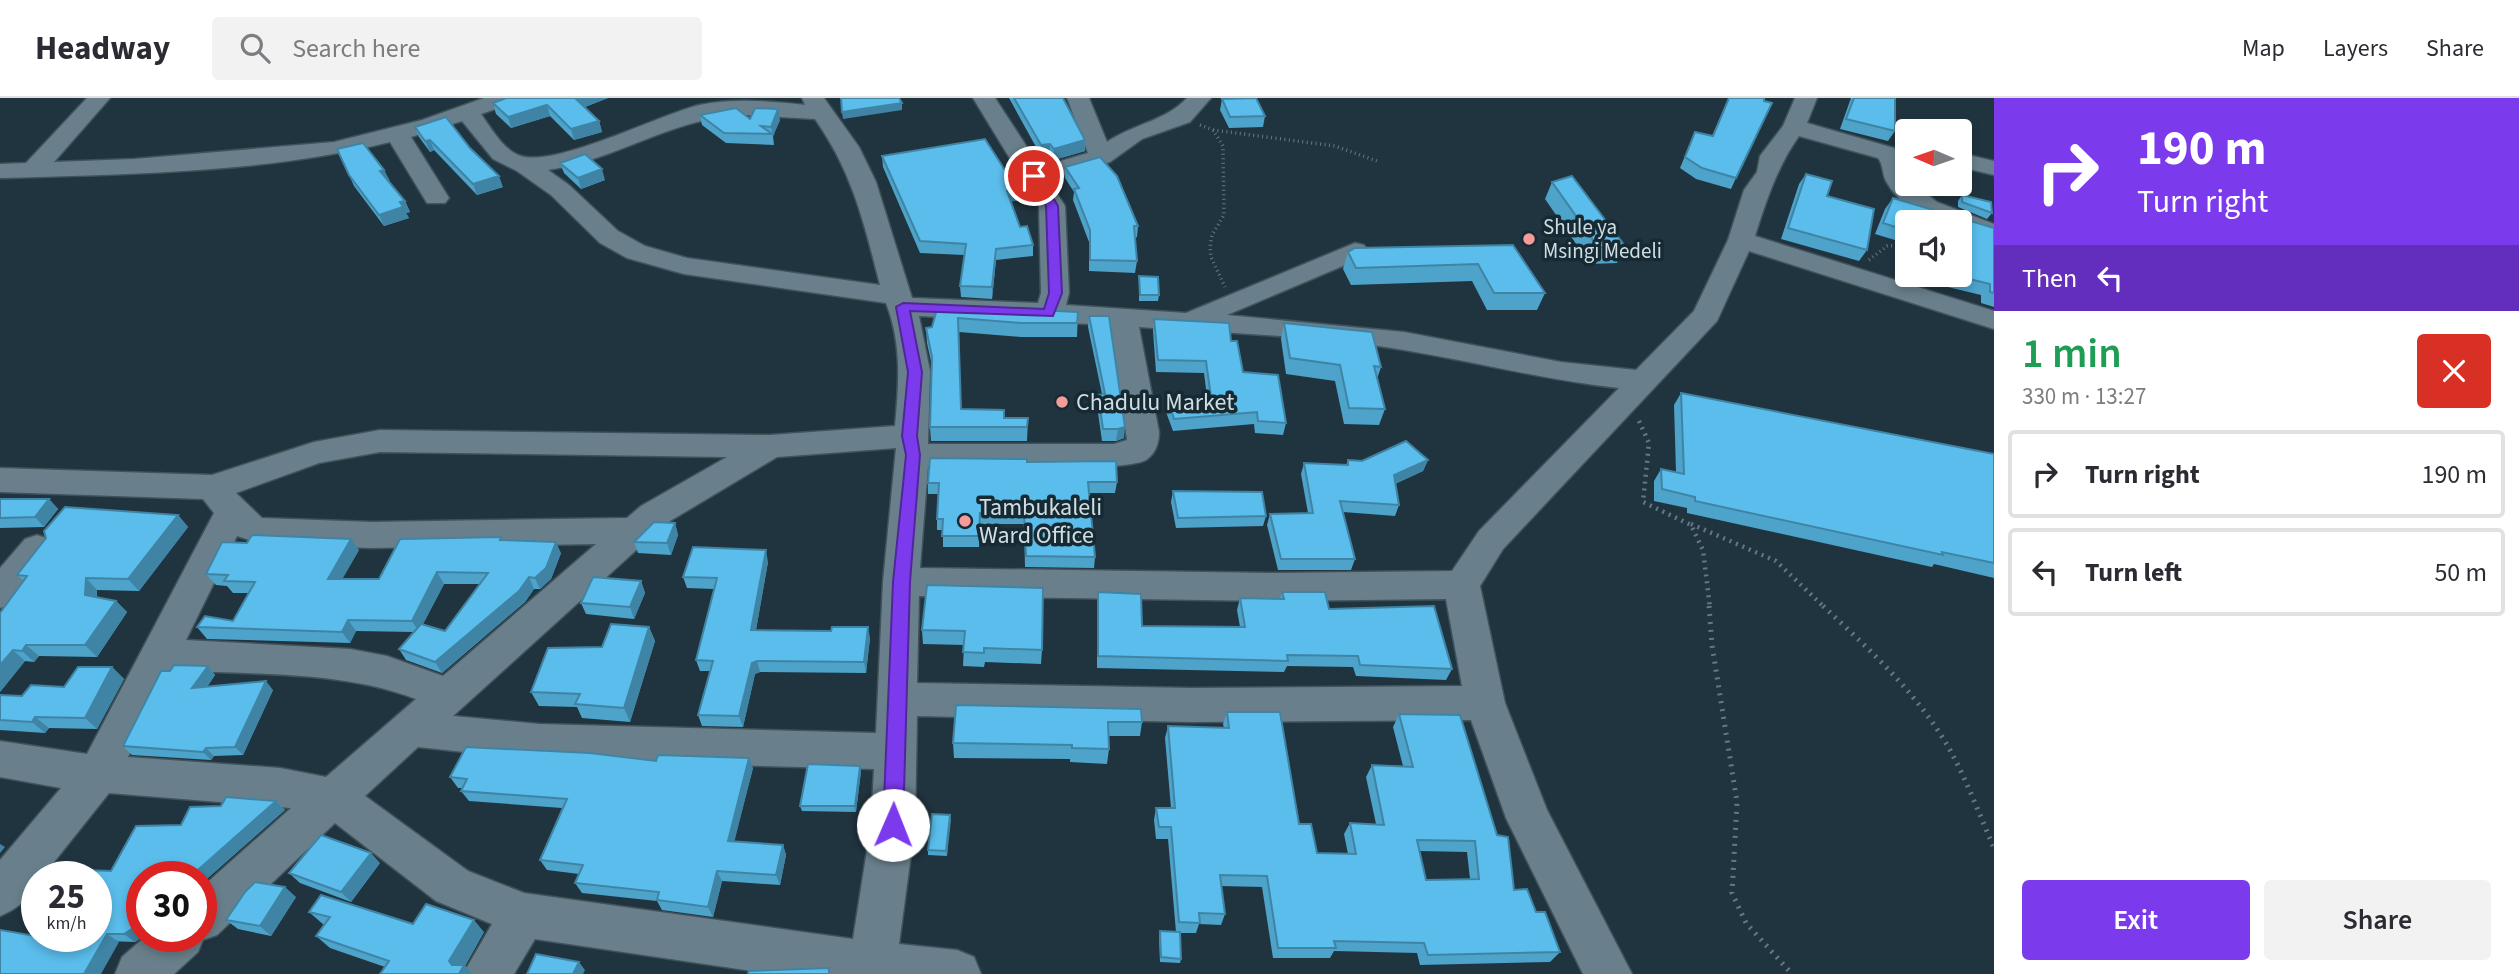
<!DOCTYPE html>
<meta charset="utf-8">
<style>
body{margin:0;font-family:"Source Sans 3",sans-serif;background:#f2f2f3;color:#2b2b33;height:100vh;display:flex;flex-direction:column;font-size:26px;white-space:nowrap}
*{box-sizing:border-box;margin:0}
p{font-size:23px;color:#7c7c81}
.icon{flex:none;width:38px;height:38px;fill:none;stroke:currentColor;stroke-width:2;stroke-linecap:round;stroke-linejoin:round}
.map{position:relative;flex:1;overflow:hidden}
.panel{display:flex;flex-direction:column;background:#fff;width:525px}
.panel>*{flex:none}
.hud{background:#7c3aed;color:#fff;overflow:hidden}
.needle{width:46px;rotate:272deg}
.tools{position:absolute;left:1895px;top:21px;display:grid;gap:14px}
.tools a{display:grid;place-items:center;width:77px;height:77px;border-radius:7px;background:#fff;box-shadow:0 4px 10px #0003;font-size:35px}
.speed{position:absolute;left:21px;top:763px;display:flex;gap:14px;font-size:35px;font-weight:700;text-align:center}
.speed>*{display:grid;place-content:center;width:91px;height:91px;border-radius:50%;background:#fff;box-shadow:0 4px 10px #0003;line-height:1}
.speed small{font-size:18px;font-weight:400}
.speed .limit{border:10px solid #d22;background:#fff;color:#111}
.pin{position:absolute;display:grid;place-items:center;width:60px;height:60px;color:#fff;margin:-30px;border:4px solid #fff;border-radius:50%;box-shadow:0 2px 7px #0007}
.me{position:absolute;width:77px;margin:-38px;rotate:1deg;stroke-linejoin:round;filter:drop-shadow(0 0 5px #0008)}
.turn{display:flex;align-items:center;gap:24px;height:147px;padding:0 28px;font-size:32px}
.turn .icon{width:91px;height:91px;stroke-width:2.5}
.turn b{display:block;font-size:49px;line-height:60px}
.then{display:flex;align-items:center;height:66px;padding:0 28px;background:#0003;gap:14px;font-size:26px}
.round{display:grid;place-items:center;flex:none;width:74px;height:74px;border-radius:7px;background:#f2f2f3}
.overview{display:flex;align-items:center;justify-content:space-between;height:119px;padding:0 28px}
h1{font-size:42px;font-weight:600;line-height:52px;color:#1e9e55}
.cta{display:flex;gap:14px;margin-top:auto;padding:14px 28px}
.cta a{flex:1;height:80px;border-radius:7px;background:#7c3aed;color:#fff;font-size:28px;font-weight:600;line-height:80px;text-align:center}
.cta a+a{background:#f2f2f3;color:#2b2b33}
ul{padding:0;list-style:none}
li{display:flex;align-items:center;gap:21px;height:88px;margin:0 14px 10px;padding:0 14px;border:4px solid #e1e1e2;border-radius:7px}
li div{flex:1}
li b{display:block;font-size:26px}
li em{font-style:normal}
header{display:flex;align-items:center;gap:42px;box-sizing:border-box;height:98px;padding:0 35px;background:#fff;border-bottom:2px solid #e1e1e2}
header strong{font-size:33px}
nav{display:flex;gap:38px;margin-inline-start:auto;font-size:24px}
.search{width:490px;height:63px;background:#f2f2f3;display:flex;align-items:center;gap:18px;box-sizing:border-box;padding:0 24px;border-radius:7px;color:#7c7c81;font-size:26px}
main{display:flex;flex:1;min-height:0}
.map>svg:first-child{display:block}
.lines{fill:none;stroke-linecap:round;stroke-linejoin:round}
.minor-casing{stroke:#40525a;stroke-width:3}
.path-far2{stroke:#667780;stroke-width:3.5;stroke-dasharray:1 3.5;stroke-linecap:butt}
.path-far1{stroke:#667780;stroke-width:4.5;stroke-dasharray:2 5;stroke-linecap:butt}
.path{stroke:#667780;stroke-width:5;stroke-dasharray:2 6;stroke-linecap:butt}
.minor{fill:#69808c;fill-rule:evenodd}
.wall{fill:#4da3ca;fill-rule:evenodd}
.shaded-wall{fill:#3f84a4}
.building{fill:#5abdeb;stroke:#3f84a4;stroke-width:2;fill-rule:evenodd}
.route{fill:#7c3aed;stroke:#51269a;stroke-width:2}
.poi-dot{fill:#f59b99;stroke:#162a34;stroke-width:2.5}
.labels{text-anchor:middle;stroke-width:7;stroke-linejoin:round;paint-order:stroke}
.far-poi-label{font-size:21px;fill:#d1dde3;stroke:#162a34;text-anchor:start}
.poi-label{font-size:24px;fill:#d1dde3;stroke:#162a34;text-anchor:start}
</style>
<header>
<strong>Headway</strong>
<div class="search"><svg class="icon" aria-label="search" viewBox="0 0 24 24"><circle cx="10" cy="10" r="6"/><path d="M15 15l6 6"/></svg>Search here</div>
<nav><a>Map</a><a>Layers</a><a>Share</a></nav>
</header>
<main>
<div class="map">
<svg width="1994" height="876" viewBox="0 0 1994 876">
<rect width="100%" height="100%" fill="#20343f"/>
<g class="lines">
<g class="minor-casing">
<path id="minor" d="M87,0H110L54,64L134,61L334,44L422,22L484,0H516L513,5L481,16C491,30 504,53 521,58C556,69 659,17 699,7C733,0 771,3 805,7L802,0H824L859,49L876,84L912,200L1038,205L1041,195L1039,108L973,0H995L1040,69L1088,55L1067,0H1089L1107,44C1133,26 1166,23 1187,0H1211L1190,24L1142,41L1110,64L1048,82L1065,108L1069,195L1066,207L1186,215L1355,145L1364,147L1368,153L1364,159L1227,217L1404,234L1561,264L1636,272L1694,213L1728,142L1744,92L1757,74L1760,58L1783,28L1795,0H1817L1807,25L1894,50L1906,64L1908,86H1914L1937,104L1994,126V142L1960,132V124C1930,124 1899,109 1885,81C1882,73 1883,66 1878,60L1799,38C1778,67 1766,103 1755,138L1994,213V231L1749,153L1717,223L1503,451L1480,488L1505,605L1547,712L1632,876H1583L1506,720L1471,622L1191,624L917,618L915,727L899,846L957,852L974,859L981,876H773L535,841L514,876H463L492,826L436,803L335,725L217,837L203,842L198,854L174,876H115L122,859L146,838H201V790L291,710L109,695L42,779H37C37,797 15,812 0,818V762L61,690L0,679V643L87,656L214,415L203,401L0,394V370L212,377L314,344L380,332L770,337L895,328C899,285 902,246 886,205L684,176L627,160L600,145L551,97L517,73L493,61L462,23L411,39L449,100L445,105H427L390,44C266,75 128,76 0,80V66L26,65ZM747,17L815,21C853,75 864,125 880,187L687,160L645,148L618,133L569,87L548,72C618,62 674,18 747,17ZM919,218L1110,227L1127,342L1114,346H928L930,273ZM1139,229C1227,235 1317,238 1404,252C1476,264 1546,282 1619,290L1479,433L1452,473L1274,475L920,470L928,368C964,368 1124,375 1146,362C1156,355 1159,345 1159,334ZM896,350L883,484L876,635L539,626L453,618L665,426L777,359ZM380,354L727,359L641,408L627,420L372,424L262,420L236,395L319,365ZM237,438L262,446L372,450L596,446L443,578L387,558L350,551L186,542ZM919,498L1274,503L1446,501L1462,588L1191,590L917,585ZM171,572C252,577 339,572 416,601L326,679L280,670L128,659ZM418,649L539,662L874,671L871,727L853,841L524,795L468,773L365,698Z
M1960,55L1994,63V77L1960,69Z
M37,437L49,441L55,450L13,506L0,510V470L25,441Z"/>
</g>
<path class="path-far2" d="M1200,27L1213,32L1223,48L1224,117L1212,137L1210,149L1211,159L1225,189
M1213,32L1335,48L1377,63
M1869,162L1887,148L1908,147"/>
<path class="path-far1" d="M1639,323L1649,345L1643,404L1691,427L1703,452L1710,510
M1691,426L1776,463L1825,510"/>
<path class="path" d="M1709,508L1712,547L1737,704L1732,795L1746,825L1792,876
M1823,508C1869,551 1919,597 1950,652C1967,683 1980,718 1994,750"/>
<use href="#minor" class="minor"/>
</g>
<path class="wall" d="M608,0L585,9L599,23L602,34L574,42L550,18L511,30L496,16L493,5Z
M1009,0H1063L1085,53L1054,62L1050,57L1041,58Z
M1729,0H1764L1736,80L1731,91L1696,81L1680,70L1695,34L1712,38Z
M1851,0H1895V33L1888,43L1840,31Z
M1222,1L1265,18L1263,29L1229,30L1220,12Z
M700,17L750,21L780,22L773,38L774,47L726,45L702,27Z
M415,29L503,89L477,97L434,52L430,54L419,39Z
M337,51L384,72L389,83L405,103L410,114L406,115L409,120L384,128L354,88Z
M882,58L1016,103H1011L1020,129L1033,147V158L996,162L992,201L961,199L960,188L964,157L920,155L883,69Z
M560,65L605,82L581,91L564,75Z
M1065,69L1138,128L1137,139L1135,140L1137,163L1135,175L1089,173V144L1073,102L1074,94L1065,80Z
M1806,76L1867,152L1859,163L1781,141L1799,86Z
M1552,84L1625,148L1617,165L1590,166L1545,101Z
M1962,97L1992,115L1987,121L1958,109V103Z
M1893,100L1994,130V209L1981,205V197L1927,184V177H1960V124H1908V146L1875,136L1885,111Z
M1513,147L1545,195L1537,212H1487L1472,183L1351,187L1343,171L1348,154Z
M1139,178L1159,197L1158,203H1139Z
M938,207L1078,214L1077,239H1021L959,234L961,311L1004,320H1028L1027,343H931L930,329L932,268L927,245L926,230L932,229Z
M1089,218L1124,340L1116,343H1102L1097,308L1098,297L1102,296L1088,229Z
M1154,221L1231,243L1243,274L1286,325L1283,337L1255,335L1254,326L1173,333L1166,314L1168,302L1207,299L1204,275L1156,274L1153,233Z
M1284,225L1381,269L1377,281L1385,311L1379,327L1344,326L1335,283L1286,276L1281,241Z
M1681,295L1994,356V480L1934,466L1932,469L1687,415V410L1654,403V383L1661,371L1676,374L1674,307Z
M1348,362L1362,363L1428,362L1423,373L1395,386L1399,407L1395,418L1343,414L1355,461L1351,472H1278L1267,427L1270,416L1308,415L1301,376L1304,365L1346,367Z
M1027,364L1117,384L1115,395H1089L1095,459L1094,470L1025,469L1024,426H980L979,449H943V432H937V421L938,396H928V385Z
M1173,393L1266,418L1263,428L1176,430L1171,404Z
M0,401H49L58,411L44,429L0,430Z
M178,417L188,429L139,493L97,492V499L116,503L127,514L97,559L39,558L34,564L25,563L0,594L24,483L17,477Z
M675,425L678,437L671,457L638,455L634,444Z
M503,443L561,455L551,481L540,491H534L525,504L442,575L406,562L399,551L414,534L356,533L350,545L207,541L197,529L233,523L249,495H233L227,488L216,487L206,476L359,452L342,481H379ZM444,486H480L445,533L423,526Z
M768,464L756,532L870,540L866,575L760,574L755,576L743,629L702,628L698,617L710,573H700L696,562L714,491L687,490L683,479Z
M641,483L645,495L634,521L586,516L581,505Z
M927,487L1042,552L1041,566L985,564L984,569L963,568L964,547L923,546L922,532Z
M1098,494L1142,528L1240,529L1237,512L1240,500L1280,501L1282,494L1329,511L1452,571L1446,582L1356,578L1353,569L1287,568L1284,574L1097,570V506Z
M649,529L655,543L630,624L582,620L577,609L539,608L531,594L602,549Z
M208,568L215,577L207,589L273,592L243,657L214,658L211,662L132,657L123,648L170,573Z
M112,569L124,581L97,631L49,630L45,635L0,632V597L22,598L64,589Z
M956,607L1142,624L1140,638H1108L1109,651L1107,666L1070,664V661L954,660L953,645Z
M1227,614L1317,755L1348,756L1344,736L1350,725L1376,726L1366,679L1372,667L1403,668L1393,629L1399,616L1514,792L1536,814L1560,854L1550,864L1420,867L1417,855L1334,853L1330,860H1273L1262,789L1221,788L1225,816L1221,827L1199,826L1196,835H1180L1181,861L1180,865L1160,864L1159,838L1160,833L1176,834L1168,741H1156L1154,722L1156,710H1171L1165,640L1168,628L1224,630L1223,626ZM1419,753L1467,754L1470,781L1426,782Z
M656,663L753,670L734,743L783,747L786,757L780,787L722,783L713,819L662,812L657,803L582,795L575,785L579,776L547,772L540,762L562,710L469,703L461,693L463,690H458L450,679Z
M861,673L856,714L802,713L800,708Z
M276,703L285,712L201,786V779H142V838H144L135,844L53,841L111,773L181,727L221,708Z
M950,717L947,758L928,757V752Z
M380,765L351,804L300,785L289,775Z
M296,799L271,838L238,831L226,822Z
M309,814L413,826L484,834L465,868L473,876H380L385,869L330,850L316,838L324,827Z"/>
<path class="shaded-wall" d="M575,0H608L579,11Z
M902,5V12L843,21L842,14Z
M547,7L550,18L511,30L508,19Z
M778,11L780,22L773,38L771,29Z
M599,23L602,34L574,42L571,31Z
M430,42L434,52L430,54L425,43Z
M1085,42V53L1054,62V51Z
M1050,46V57L1041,58V47Z
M602,71L605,82L581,91L578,80Z
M384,72L390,83L386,84L380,73Z
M499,78L503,89L477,97L473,86Z
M1017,91L1016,103L1007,104V93Z
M405,103L410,114L406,115L409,120L384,128L379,117L400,104Z
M996,151V162L992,201V189Z
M1125,329L1124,340L1116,343L1118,331Z
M1428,362L1423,373L1389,388L1394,377Z
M49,401L58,411L44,429L35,419Z
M178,417L188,429L139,493L128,481Z
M675,425L678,437L671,457L667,445Z
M351,441L359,452L336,492L328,481Z
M556,444L561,455L551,481L540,491L535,480Z
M766,452L768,464L754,543L751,532Z
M437,474L444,486L419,534L412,523Z
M529,479L534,491L525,504L442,575L435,564Z
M86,480L97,492L96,509L85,497Z
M641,483L645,495L634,521L630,509Z
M116,503L127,514L97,559L85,547Z
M348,522L356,533L350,545L342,534Z
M649,529L655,543L630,624L624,610Z
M868,529L870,540L866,575L864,564Z
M26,547L39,558L34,564L22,553Z
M13,552L25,563L0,594V567Z
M757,563L760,574L755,576L743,629L739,618L752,565Z
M208,568L215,577L201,598L192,590Z
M112,569L124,581L97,631L85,620Z
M266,583L273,592L243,657L235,649Z
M35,619L49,630L45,635L32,624Z
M206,650L214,658L211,662L203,654Z
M749,660L753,670L732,753L728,743Z
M860,668L861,673L856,714L855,708Z
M276,703L285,712L201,786V779H190Z
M950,717L951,722L947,758L946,753Z
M0,746L5,749L0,755Z
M783,747L786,757L780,787L776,777Z
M371,755L380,765L351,804L341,794Z
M717,773L722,783L713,819L708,809Z
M285,789L296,799L271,838L260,828Z
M142,820V838H144L135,844L124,836Z
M474,822L484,834L465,868L473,876H459L449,863Z
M107,836L119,844L101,876H84Z
M579,864L585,872L583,876H573Z"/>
<path class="building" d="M506,0H575L599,23L571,31L547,7L508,19L493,5Z
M841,0H899L902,5L842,14Z
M1014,0H1063L1085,42L1054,51L1050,46L1041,47Z
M1256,0L1265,18L1230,19L1222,1Z
M1729,0H1764V3L1772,5L1736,80L1702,70L1685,59L1695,34L1713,38Z
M1854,0H1895V33L1846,21Z
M736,10L750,21L755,10L778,11L771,29L761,28L772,36L724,35L700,17Z
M446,19L470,50L499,78L473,86L430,42L425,43L415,29Z
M985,41L1017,91L1007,93L1020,129L1027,128L1033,147L996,151L992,189L960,188L966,146L920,143L882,58Z
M363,45L384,72L380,73L405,103L400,104L403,109L379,117L349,77L337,51Z
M585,56L602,71L578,80L560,65Z
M1100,59L1117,78L1138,128H1134L1137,163L1090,162V132L1074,91L1079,90L1065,69Z
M1806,76L1832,83L1827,98L1874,111L1867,152L1788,130Z
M1572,78L1625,148L1598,149L1552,84Z
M1962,97L1991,104L1992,115L1962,104Z
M1893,100L1994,130V195L1990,194V186L1953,177H1960V124H1908V133L1883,125Z
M1513,147L1545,195H1494L1478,166L1356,170L1348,154L1355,150Z
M1139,178L1158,179L1159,197H1140Z
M938,207L1078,214L1077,225H1021L958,220L961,311L1004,312V320H1028L1027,329H930L932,259L926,230L932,229Z
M1089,218H1109L1125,329L1118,331H1103L1098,297L1105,296Z
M1154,221L1229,225L1231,243H1237L1243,274L1278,277L1286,325L1258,323L1257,314L1174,321L1168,302L1211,299L1206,263L1158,262Z
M1284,225L1372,234L1381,269L1374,268L1385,311L1349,310L1340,267L1290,260Z
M1681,295L1994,356V465L1942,454L1943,457L1695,403V399L1662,391L1661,371L1684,376Z
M1406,343L1428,362L1394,377L1399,407L1340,403L1355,461H1281L1270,416L1313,415L1304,365L1348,367V362L1362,363Z
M930,360L1027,361V364L1116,363L1117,384H1088L1095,459L1026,458L1024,415H980L979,438H942L943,421H937L939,385H928Z
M1173,393L1262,394L1266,418L1178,420Z
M0,401H49L35,419L0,420Z
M65,409L178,417L128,481L86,480L85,497L116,503L85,547H26L22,553L13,552L0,567V515L27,478L17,477L46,440L44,433Z
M654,424L675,425L667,445L634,444Z
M252,437L351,441L328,481H379L400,441L501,439L500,442L556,444L546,470L535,480L529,479L519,493L435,564L399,551L421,526L445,533L488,475L437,474L412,523L348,522L342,534L197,529L205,518L233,523L255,484L224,483L228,477L206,476L222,444L247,445Z
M693,449L766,452L751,532L831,533L832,529H868L864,564L757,563L752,565L739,618L698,617L713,563L696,562L717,480L683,479Z
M593,479L641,483L630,509L581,505Z
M927,487L1043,490L1042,552L984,550V555L963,554L965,533L922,532Z
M1098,494L1141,496L1142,528L1245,529L1240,500L1284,501L1282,494H1325L1329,511L1434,508L1452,571L1360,567L1358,558L1287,557L1288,563L1098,558Z
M611,526L649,529L624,610L575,606L580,596L531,594L548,550L602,549Z
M174,567L208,568L192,590L266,583L235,649L206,650L203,654L123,648L161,573H170Z
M78,569H112L85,620L35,619L32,624L0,622V597L22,598L31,587L64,589Z
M956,607L1141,611L1142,624H1108L1109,651L1072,650V647L953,645Z
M1227,614H1280L1299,726H1311L1317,755L1356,756L1350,725L1384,727L1372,667L1413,669L1399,616L1460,617L1497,737L1508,739L1514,792L1527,791L1536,814H1545L1560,854L1428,857L1424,845L1334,843L1336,850H1278L1267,778L1220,777L1225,816L1199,815L1200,825L1179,824L1171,729H1159L1156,710H1175L1168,628L1229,630ZM1417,742L1475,743L1479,781L1426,782Z
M466,649L590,655L656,663L658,657L749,660L728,743L783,747L776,777L717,773L708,809L657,802L659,794L575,785L583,767L540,762L567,701L461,693L467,681L450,679Z
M808,666L860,668L855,708H800Z
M226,699L276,703L190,779H142V820L138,827L124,836H107L84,876H0V832L53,841L55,838H96V779H80L84,772L111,773L136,728L181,727L190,709L221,708Z
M932,716L950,717L946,753L928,752Z
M321,737L371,755L341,794L289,775Z
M255,784L285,789L260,828L226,822L245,794Z
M321,797L413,826L426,806L474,822L449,863L452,867H464L459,876H380L389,863L316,838L330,819L309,814Z
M1160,833L1180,834L1181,861L1161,859Z
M536,856L579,864L573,876H527Z
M829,870V876H748L749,873Z"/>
<path class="route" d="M1030,75H1038L1058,108L1062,195L1053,218L910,213L922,274L917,338L920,357L910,484L903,727L900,734L893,736L886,734L883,727L893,484L906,357L902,338L908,274L896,209L903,205L1044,211L1049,195L1046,108L1028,78Z"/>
<g class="poi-dot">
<circle cx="1529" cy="141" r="7"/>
<circle cx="1062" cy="304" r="7"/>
<circle cx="965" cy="423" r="7"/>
</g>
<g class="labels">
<g class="far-poi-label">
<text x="1543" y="136">Shule ya<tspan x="1543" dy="24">Msingi Medeli</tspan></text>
</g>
<g class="poi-label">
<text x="1076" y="312">Chadulu Market</text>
<text x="979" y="417">Tambukaleli<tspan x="979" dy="28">Ward Office</tspan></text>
</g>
</g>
</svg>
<div class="tools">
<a><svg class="needle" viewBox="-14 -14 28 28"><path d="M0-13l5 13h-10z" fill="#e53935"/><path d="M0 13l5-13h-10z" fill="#7c7c81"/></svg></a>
<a><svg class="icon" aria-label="sound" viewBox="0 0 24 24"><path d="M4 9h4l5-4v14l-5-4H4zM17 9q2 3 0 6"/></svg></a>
</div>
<div class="speed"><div>25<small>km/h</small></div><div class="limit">30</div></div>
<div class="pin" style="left:1034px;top:78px;background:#d93025"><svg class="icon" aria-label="arrive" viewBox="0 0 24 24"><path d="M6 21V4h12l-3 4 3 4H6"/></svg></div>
<svg class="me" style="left:893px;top:727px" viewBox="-20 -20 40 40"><circle r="19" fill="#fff"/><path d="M0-13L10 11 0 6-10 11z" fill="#7c3aed"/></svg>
</div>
<section class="panel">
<div class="hud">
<div class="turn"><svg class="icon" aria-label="right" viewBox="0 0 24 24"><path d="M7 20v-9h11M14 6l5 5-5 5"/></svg><div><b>190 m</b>Turn right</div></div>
<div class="then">Then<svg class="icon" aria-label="left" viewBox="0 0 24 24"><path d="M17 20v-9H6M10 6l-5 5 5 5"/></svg></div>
</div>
<div class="overview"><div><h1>1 min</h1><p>330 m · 13:27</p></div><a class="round" style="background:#d93025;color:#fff"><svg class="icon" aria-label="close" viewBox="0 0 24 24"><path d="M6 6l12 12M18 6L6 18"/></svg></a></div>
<ul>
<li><svg class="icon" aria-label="right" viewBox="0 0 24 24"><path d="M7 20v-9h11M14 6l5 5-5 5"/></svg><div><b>Turn right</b></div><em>190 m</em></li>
<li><svg class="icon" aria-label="left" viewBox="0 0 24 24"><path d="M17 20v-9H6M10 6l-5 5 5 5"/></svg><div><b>Turn left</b></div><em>50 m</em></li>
</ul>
<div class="cta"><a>Exit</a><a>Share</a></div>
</section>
</main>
